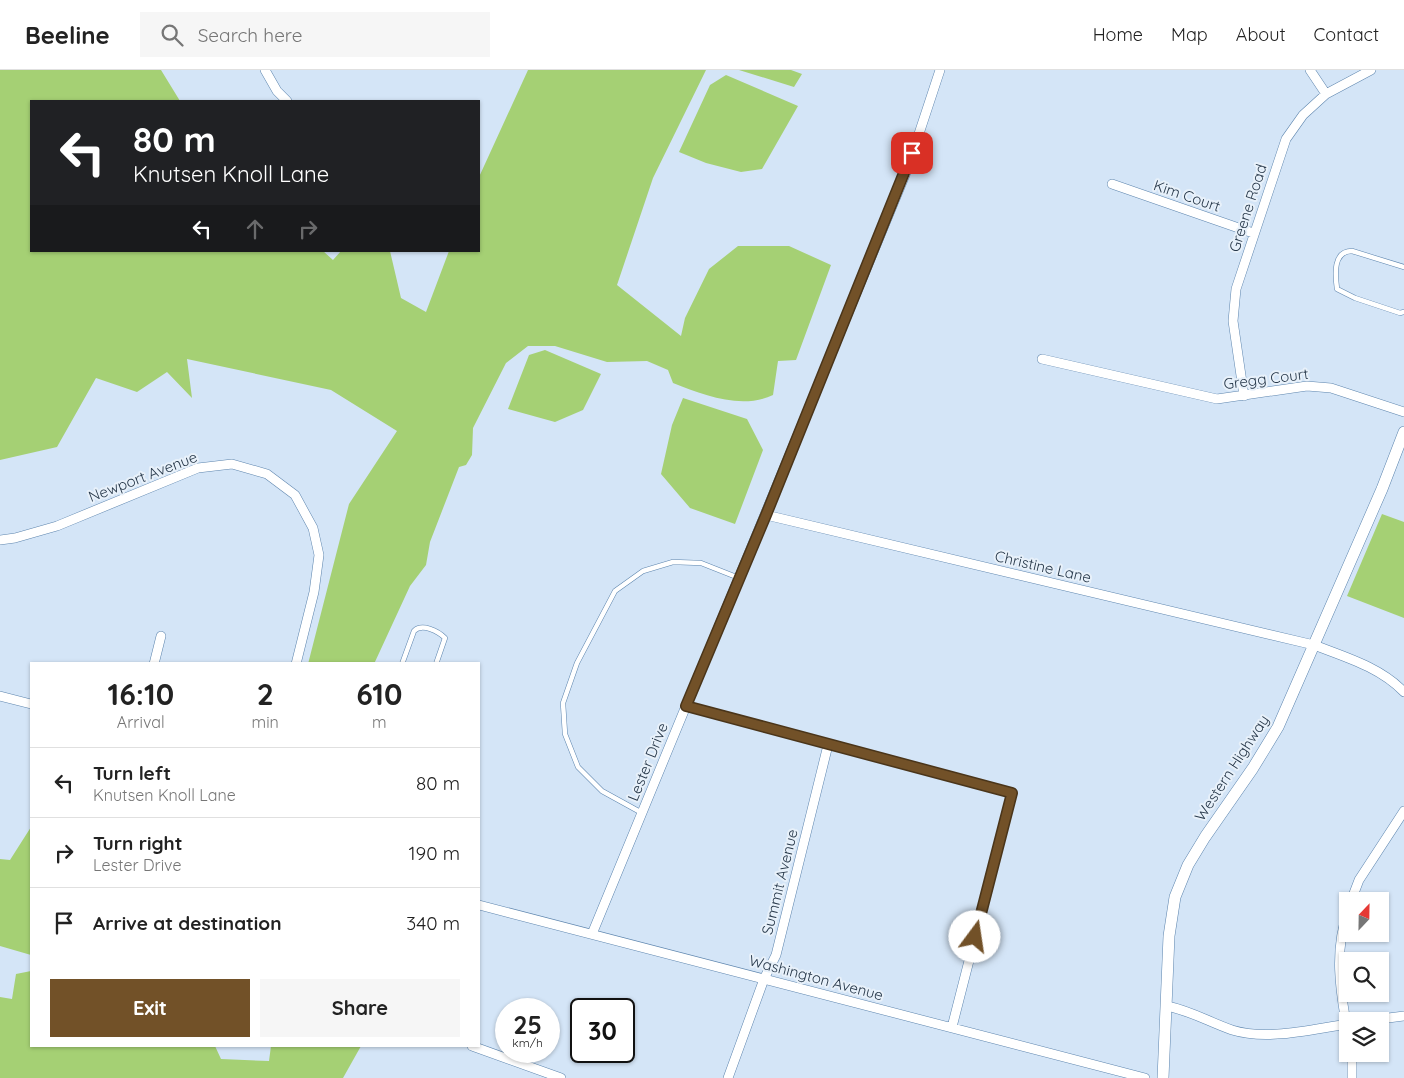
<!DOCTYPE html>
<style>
body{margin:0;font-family:Quicksand,sans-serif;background:#f6f6f6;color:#222;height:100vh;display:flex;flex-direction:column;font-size:19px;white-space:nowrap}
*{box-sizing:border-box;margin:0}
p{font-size:16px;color:#767676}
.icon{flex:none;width:28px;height:28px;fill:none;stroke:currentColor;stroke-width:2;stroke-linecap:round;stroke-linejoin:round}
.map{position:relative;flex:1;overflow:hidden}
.side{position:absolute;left:30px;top:592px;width:450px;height:385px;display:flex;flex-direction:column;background:#fff;border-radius:0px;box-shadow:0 1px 4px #0004}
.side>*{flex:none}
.guide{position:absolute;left:30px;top:30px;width:450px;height:152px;border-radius:0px;box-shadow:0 1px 4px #0004;background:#202124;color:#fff;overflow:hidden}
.needle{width:32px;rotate:22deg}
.controls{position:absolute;left:1339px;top:822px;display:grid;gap:10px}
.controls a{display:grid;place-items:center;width:50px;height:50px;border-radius:0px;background:#fff;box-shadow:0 1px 4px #0004;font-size:25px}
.speed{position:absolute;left:495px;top:928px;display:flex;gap:10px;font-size:25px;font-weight:700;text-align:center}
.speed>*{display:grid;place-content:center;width:65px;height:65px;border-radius:50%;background:#fff;box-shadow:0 1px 4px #0004;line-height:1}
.speed small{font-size:12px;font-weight:400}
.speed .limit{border:2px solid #111;border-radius:8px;background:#fff;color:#111}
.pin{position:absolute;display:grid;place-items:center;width:42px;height:42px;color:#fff;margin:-21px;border-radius:10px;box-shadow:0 2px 8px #0006}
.me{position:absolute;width:55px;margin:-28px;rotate:14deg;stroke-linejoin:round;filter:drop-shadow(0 0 4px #0008)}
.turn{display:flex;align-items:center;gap:18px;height:105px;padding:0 20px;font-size:22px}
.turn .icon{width:65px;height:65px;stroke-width:2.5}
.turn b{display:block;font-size:35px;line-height:42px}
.lanes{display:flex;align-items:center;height:48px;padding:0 20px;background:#0003;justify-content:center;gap:25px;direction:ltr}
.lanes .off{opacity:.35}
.eta{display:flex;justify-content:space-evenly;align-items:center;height:85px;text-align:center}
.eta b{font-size:30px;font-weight:800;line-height:35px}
.action{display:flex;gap:10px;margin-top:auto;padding:10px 20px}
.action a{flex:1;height:58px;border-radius:0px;background:#725128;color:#fff;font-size:20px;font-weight:800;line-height:58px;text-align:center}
.action a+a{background:#f6f6f6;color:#222}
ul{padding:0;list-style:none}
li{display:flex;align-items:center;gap:15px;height:70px;padding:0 20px;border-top:1px solid #e0e0e0}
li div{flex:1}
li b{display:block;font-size:19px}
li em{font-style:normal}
header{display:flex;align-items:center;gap:30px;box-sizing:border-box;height:70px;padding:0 25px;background:#fff;border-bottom:1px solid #e0e0e0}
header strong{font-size:24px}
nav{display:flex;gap:28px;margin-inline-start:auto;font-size:18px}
.search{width:350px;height:45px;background:#f6f6f6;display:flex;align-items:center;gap:12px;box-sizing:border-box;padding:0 18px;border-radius:0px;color:#767676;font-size:19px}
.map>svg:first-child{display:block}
.green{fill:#a5d074}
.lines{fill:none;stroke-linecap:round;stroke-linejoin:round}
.service-casing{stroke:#5d85ae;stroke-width:5.5}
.minor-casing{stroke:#5d85ae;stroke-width:10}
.tertiary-casing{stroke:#5d85ae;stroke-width:12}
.service{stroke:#fff;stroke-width:4.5}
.minor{stroke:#fff;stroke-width:9}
.tertiary{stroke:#fff;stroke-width:11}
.route-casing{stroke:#4a351a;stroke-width:12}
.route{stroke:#725128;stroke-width:9}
.labels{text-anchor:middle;stroke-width:4;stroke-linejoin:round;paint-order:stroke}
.street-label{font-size:15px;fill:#27384a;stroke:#e8f1fa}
</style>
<header>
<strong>Beeline</strong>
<div class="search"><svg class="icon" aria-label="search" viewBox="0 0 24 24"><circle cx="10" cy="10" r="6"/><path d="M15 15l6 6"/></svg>Search here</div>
<nav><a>Home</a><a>Map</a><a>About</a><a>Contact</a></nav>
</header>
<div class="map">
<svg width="1404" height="1008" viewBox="0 0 1404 1008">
<rect width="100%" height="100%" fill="#d4e5f7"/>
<path class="green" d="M0,0H161L180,31H31V181H323L333,190L341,181H390L401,228L426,242L449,181H479V107L528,0H706L653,108L617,215L681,266L685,248L709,199L738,176H789L831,195L796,290L778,291L773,325C741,340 704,325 673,313L668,300L647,291L607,292L555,276H528L506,293L473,358L472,385L466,395L459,397L430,472L426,495L410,516L374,594H308L349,434L397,361L331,320L187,289L192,328L167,302L137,322L96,308L57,377L0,390Z
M739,0H791L802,4L794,17Z
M726,5L798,36L762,99L741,102L706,93L679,82L710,15Z
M545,280L601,304L583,340L555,352L508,339L529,285Z
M683,328L747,349L763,380L735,454L690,438L661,404L672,355Z
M1382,444L1404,452V548L1347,526Z
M31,757V885L0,876V789L10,790Z
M31,901V976H215L221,989L269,991L271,976H361L343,1008H0V927L12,929L16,904Z"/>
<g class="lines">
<g class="service-casing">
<path id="service" d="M1404,197L1352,181C1333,181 1335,204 1337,219L1355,228L1400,243L1404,242
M402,594L414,561C422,553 438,561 445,568L436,594
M642,743L602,721L578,697L565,664L563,633L577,593L615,521L643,501L673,492L701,493L739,508"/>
</g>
<g class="minor-casing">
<path id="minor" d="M265,0L277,21L287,31
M1310,0L1326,24
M1112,114L1253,163
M1042,289L1217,329L1307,316L1331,318L1404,342
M1244,326L1233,251L1236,219L1286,69L1303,45L1326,24L1371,0
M766,445L1314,575C1345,587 1380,597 1404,622
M0,470L15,468L57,456L198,398L232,394L267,404L295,425L313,458L319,485L314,522L296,594
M154,594L161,566
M0,626L31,634
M686,636L1012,723L952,957
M1351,831L1359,810L1404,741
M479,835L1145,1008
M592,864L907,100L940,0
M1167,936C1191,941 1209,952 1232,960C1268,971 1312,959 1348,954
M1365,951L1404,946
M1347,958C1340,920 1334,879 1348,842
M472,976L561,1008
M1352,984V1008
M728,1008L764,909L776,885L828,675"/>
</g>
<g class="tertiary-casing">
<path id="tertiary" d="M1163,1008L1169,866L1175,827L1188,795L1205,767L1253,698L1278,657L1382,419L1404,362"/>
</g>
<use href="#service" class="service"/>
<use href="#minor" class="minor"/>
<use href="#tertiary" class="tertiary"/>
</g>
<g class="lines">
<g class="route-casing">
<path id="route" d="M912,83L766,445L686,636L1012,723L975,867"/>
</g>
<use href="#route" class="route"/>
</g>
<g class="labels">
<g class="street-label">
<text transform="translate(1187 126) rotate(19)" y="5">Kim Court</text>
<text transform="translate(1248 138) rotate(-72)" y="5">Greene Road</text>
<text transform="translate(1266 309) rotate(-7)" y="5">Gregg Court</text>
<text transform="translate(143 407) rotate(-21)" y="5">Newport Avenue</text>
<text transform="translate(1043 497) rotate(13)" y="5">Christine Lane</text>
<text transform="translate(648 692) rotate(-68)" y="5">Lester Drive</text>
<text transform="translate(1232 698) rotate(-57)" y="5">Western Highway</text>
<text transform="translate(780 812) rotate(-76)" y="5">Summit Avenue</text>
<text transform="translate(816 908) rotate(15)" y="5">Washington Avenue</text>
</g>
</g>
</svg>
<div class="controls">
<a><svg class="needle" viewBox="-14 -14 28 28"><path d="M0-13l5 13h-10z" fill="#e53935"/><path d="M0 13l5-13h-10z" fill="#767676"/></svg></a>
<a><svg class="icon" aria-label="search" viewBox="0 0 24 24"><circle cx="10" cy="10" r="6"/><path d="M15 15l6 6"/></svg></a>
<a><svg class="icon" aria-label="layers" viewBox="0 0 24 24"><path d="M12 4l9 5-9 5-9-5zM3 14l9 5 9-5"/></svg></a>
</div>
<div class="speed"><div>25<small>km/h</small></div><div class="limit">30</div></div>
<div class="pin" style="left:912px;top:83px;background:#d93025"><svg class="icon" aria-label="arrive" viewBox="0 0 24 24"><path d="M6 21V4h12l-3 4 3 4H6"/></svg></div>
<svg class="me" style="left:975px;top:867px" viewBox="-20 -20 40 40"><circle r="19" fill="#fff"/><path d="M0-13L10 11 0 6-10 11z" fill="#725128"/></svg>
<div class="guide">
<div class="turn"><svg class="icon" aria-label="left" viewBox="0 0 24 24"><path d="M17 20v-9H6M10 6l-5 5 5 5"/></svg><div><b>80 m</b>Knutsen Knoll Lane</div></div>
<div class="lanes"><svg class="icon" aria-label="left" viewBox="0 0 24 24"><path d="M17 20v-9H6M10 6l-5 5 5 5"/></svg><svg class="icon off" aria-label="ahead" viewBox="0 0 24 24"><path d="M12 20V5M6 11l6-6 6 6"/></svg><svg class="icon off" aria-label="right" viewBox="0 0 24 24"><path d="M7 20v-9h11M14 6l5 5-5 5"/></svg></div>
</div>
<section class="side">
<div class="eta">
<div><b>16:10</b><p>Arrival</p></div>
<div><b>2</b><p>min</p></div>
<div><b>610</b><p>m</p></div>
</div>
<ul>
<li><svg class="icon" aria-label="left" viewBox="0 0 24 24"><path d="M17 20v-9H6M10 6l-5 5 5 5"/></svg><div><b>Turn left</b><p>Knutsen Knoll Lane</p></div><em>80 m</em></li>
<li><svg class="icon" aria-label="right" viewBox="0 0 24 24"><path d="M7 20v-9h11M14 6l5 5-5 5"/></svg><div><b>Turn right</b><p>Lester Drive</p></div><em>190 m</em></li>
<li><svg class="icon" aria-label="arrive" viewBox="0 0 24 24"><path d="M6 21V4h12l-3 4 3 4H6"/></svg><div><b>Arrive at destination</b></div><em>340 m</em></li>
</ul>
<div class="action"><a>Exit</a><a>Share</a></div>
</section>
</div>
